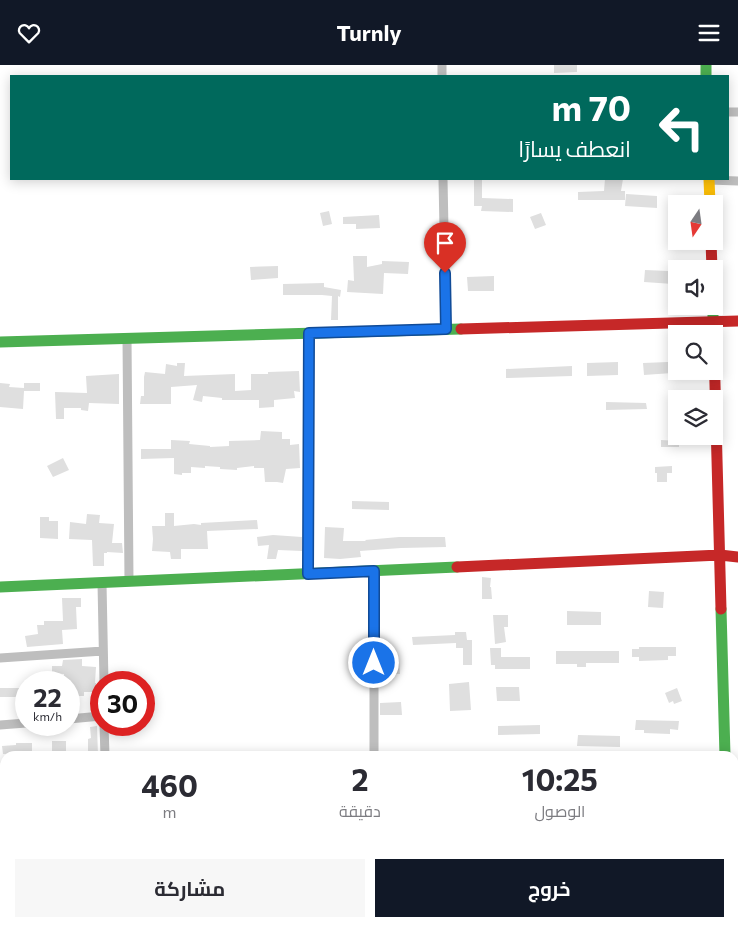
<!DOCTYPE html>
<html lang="ar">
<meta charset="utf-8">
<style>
body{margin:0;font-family:Commissioner,Cairo,sans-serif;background:#f7f7f7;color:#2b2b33;direction:rtl;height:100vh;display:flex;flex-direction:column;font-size:19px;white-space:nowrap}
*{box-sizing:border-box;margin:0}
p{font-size:16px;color:#7c7c81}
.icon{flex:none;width:28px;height:28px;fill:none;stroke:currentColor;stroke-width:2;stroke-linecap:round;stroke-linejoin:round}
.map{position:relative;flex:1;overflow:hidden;direction:ltr}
.panel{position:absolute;left:0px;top:686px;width:739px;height:176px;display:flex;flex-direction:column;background:#fff;border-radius:15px 15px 0 0;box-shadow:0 2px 12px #0003;direction:rtl}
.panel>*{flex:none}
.top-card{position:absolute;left:10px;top:10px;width:719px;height:105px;border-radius:0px;box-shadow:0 2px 12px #0003;direction:rtl;background:#00695c;color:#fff;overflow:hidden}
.needle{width:32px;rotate:193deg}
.fabs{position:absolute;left:668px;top:130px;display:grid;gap:10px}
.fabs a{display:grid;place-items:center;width:55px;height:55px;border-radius:0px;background:#fff;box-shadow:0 2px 12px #0003;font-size:25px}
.speed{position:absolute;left:15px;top:606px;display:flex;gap:10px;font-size:25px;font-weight:700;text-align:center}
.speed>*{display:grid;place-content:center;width:65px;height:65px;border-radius:50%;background:#fff;box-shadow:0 2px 12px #0003;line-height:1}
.speed small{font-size:12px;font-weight:400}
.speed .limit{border:8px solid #d22;background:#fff;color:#111}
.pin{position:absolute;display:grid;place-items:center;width:42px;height:42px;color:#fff;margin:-51px -21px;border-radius:50% 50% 50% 0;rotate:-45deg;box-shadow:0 0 5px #0007}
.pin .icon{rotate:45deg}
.me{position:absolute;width:55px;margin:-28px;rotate:0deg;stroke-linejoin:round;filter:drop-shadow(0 0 4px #0008)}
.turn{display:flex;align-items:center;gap:18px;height:105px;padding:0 15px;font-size:22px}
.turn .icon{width:65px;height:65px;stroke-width:2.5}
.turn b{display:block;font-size:35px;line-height:42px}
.eta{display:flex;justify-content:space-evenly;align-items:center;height:85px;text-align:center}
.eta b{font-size:30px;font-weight:700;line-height:35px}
.button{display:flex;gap:10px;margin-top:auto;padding:10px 15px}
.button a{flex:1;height:58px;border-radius:0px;background:#111827;color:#fff;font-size:20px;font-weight:700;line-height:58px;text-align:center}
.button a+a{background:#f7f7f7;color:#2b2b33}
header{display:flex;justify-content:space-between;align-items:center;height:65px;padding:0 15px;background:#111827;color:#fff;font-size:22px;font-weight:700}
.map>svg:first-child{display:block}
.building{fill:#dfdfdf}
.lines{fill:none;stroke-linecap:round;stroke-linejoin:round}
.street{stroke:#bebebe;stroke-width:9}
.fast{stroke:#4caf50;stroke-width:11}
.slow{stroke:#ffc107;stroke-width:11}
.jam{stroke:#c62828;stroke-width:11}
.route-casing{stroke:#114b97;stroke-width:12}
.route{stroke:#1a73e8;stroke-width:9}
</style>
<header><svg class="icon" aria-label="menu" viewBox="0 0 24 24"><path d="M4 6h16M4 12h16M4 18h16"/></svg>Turnly<svg class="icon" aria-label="heart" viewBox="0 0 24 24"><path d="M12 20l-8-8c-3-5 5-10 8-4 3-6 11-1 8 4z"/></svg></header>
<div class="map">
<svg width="738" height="862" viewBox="0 0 738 862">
<rect width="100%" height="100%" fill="#fff"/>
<path class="building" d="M554,0H577V7L554,8Z
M474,114H482V133L513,134V147L481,146L482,141H474Z
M605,114H623L621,126H625V135H578V127L604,126Z
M626,129L657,131V143L625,141Z
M329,146L332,159L323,161L320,148Z
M541,148L546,160L535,164L530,152Z
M379,150L380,163L356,164V159H343V152Z
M353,191H367V202L382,199V196L409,197L408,209L384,208L383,229L347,227L348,215L354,216Z
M278,201V213L251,215L250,202Z
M645,205L668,206V209L674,210L673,219L644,217Z
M494,211V226H468L467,212Z
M324,218V222L341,225L340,232L338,231V255H331L332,231L322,230H283V219Z
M618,297V310L587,311V298Z
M668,297V301L676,302V306L686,307L644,310L643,298Z
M177,298H185L184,311L235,309V326L251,325V309H268V307L299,306L300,327L294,326L295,333L274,335V342L259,343V335H222V333L203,331L202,337L193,335L197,320L171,322V339H140L141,331H144V312L145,307L165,309L166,299L177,301Z
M572,301V311L506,313V304Z
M119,309V339L89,338L88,346L81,345V343H64V354H56L55,327L87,328L86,311Z
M0,318L10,319L9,322L24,323V318H40V326H24L23,344L0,342Z
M606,337L646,338L647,344L606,345Z
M261,366L282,367V374H290V380L299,379L300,403L286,404L283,418L277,417H265L264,403H254V401L237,403V405L220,404V402L205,401V403L191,402V408H182V410L174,409V393L141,394V384H171V375L190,376L189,379L210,381V382L229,381V376L260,375Z
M661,375L679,376V382H661Z
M63,393L69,405L53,412L47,401Z
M672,401V408H667V417H657V408H655V402Z
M352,436L389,437V445L352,444Z
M165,448H174V461L194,459L201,460V458L257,455L258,464L207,466L208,484H181V494H171L170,487L152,486L153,474L152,461H165Z
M87,449L100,450L99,458L114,459L112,478H122L123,488L107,487V488H104V501H93L92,475L69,474L70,457L86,459Z
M40,452H49V456H58V474L40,473Z
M325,462L344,463L343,476H366L365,475L399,472H445L446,482L401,483L360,486L361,492L340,494L324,493Z
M273,470L302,472V486L278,485L276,494H267L269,480L258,481L257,472Z
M482,512L491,513L490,522H491L492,534H482Z
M649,526L664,527L663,543L648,542Z
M62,533H81V542H76L77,564L62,565L63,579L27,582L25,571L38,569L37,560H44V556H63Z
M567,546L601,547V560H567Z
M493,550H508V562H504L506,577L495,579Z
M455,567H466L467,575H472V600H463V583H456V578L413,580L412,572L455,570Z
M639,582H676V591H668V595L639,596V592H632V584H639Z
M490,583H501V592H530V604H495V600H491Z
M556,586H619V598H586V602H577V599H556Z
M82,594V601L96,602L95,618H96V627H84V631H69V614H64V609L52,608V601H62L63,595Z
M380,596H399L400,609H380Z
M469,617L471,645L450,646L449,619Z
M496,622H519L520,636H497Z
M0,623H26V632H0Z
M677,623L682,636L674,639L673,636L669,638L665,628Z
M401,637L402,650H380V638Z
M636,655L679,656L678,665L670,664V669L644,668V665H635Z
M540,660V669L498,670V661Z
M97,661L98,691H88V674L91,673L90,662Z
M578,670L620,671V682L577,681Z
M52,676H66V691H52Z
M16,678H32V688L3,689L2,681L16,680Z"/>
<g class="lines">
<path class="street" d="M442,0V11
M728,47H738
M443,114L446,264
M709,115L738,116
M127,273L129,516
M308,509L309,268
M102,518L104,618
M0,593L103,586
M69,654L101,651
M0,660L26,658
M104,660L105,691
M374,691V506
M0,742H5
M470,858V862"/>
<path class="fast" d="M706,0V11
M713,241V269
M0,277L461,264
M0,522L457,502
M721,544L725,691
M728,862L729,858"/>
<path class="slow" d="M709,114L710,139
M734,835H738"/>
<path class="jam" d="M711,176L712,204
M461,264L738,256
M714,282L721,544
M457,502L720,490L738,492"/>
</g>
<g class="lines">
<g class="route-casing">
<path id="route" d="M374,598V506L308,509L309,268L446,264L445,208"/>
</g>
<use href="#route" class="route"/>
</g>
</svg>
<div class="fabs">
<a><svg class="needle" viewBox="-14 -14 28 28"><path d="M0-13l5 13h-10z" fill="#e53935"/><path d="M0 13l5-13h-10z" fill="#7c7c81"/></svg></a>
<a><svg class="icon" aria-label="sound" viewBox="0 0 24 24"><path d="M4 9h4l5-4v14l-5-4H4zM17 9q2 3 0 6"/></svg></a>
<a><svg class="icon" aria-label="search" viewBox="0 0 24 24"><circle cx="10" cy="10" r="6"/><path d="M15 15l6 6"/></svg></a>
<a><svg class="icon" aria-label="layers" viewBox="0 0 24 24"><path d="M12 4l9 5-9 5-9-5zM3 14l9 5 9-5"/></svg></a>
</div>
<div class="speed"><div>22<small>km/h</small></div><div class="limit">30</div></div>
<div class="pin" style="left:445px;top:208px;background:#d93025"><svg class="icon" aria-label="arrive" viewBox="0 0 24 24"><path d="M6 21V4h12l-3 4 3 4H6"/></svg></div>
<svg class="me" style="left:374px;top:598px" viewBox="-20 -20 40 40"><circle r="17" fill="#1a73e8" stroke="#fff" stroke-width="3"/><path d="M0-11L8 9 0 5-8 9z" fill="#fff"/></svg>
<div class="top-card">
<div class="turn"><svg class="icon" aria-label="left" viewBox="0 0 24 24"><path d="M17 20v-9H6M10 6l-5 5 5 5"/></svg><div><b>70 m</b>انعطف يسارًا</div></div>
</div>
<section class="panel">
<div class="eta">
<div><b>10:25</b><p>الوصول</p></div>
<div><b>2</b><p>دقيقة</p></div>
<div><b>460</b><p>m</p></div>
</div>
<div class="button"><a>خروج</a><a>مشاركة</a></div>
</section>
</div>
